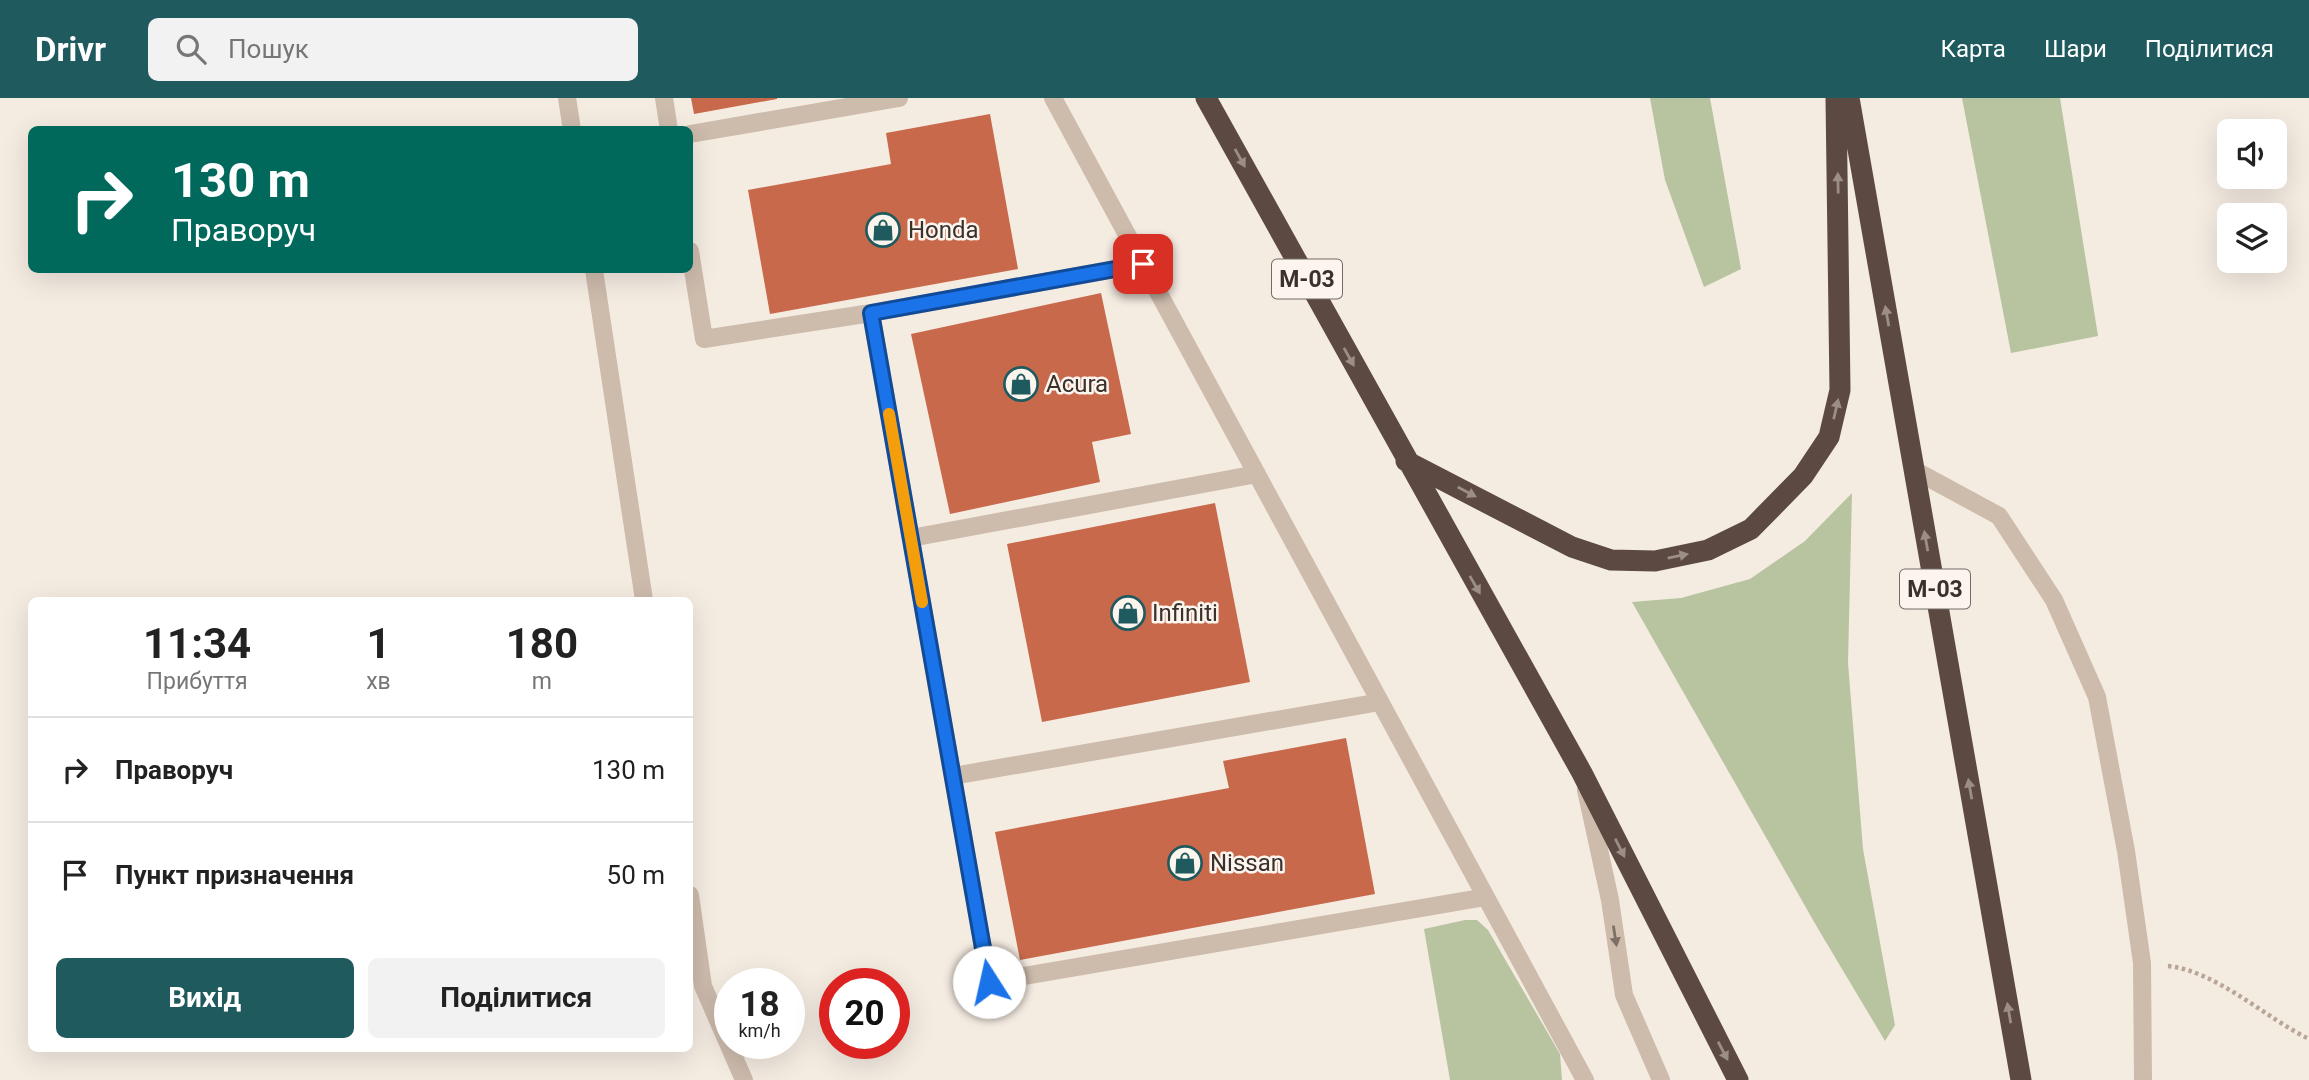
<!DOCTYPE html>
<html lang="uk">
<meta charset="utf-8">
<style>
body{margin:0;font-family:Roboto,sans-serif;background:#f2f2f2;color:#222;height:100vh;display:flex;flex-direction:column;font-size:26px;white-space:nowrap}
*{box-sizing:border-box;margin:0}
p{font-size:23px;color:#767676}
.icon{flex:none;width:38px;height:38px;fill:none;stroke:currentColor;stroke-width:2;stroke-linecap:round;stroke-linejoin:round}
.map{position:relative;flex:1;overflow:hidden}
.sheet{position:absolute;left:28px;top:499px;width:665px;height:455px;display:flex;flex-direction:column;background:#fff;border-radius:10px;box-shadow:0 7px 28px #0002}
.sheet>*{flex:none}
.banner{position:absolute;left:28px;top:28px;width:665px;height:147px;border-radius:10px;box-shadow:0 7px 28px #0002;background:#00695c;color:#fff;overflow:hidden}
.tools{position:absolute;left:2217px;top:21px;display:grid;gap:14px}
.tools a{display:grid;place-items:center;width:70px;height:70px;border-radius:10px;background:#fff;box-shadow:0 7px 28px #0002;font-size:35px}
.speed{position:absolute;left:714px;top:870px;display:flex;gap:14px;font-size:35px;font-weight:700;text-align:center}
.speed>*{display:grid;place-content:center;width:91px;height:91px;border-radius:50%;background:#fff;box-shadow:0 7px 28px #0002;line-height:1}
.speed small{font-size:18px;font-weight:400}
.speed .limit{border:10px solid #d22;background:#fff;color:#111}
.pin{position:absolute;display:grid;place-items:center;width:60px;height:60px;color:#fff;margin:-30px;border-radius:14px;box-shadow:0 4px 10px #0006}
.me{position:absolute;width:77px;margin:-38px;rotate:350deg;stroke-linejoin:round;filter:drop-shadow(0 0 5px #0008)}
.turn{display:flex;align-items:center;gap:24px;height:147px;padding:0 28px;font-size:32px}
.turn .icon{width:91px;height:91px;stroke-width:2.5}
.turn b{display:block;font-size:49px;line-height:60px}
.eta{display:flex;justify-content:space-evenly;align-items:center;height:119px;text-align:center}
.eta b{font-size:42px;font-weight:700;line-height:49px}
.cta{display:flex;gap:14px;margin-top:auto;padding:14px 28px}
.cta a{flex:1;height:80px;border-radius:10px;background:#1f5a5e;color:#fff;font-size:28px;font-weight:700;line-height:80px;text-align:center}
.cta a+a{background:#f2f2f2;color:#222}
ul{padding:0;list-style:none}
li{display:flex;align-items:center;gap:21px;height:105px;padding:0 28px;border-top:2px solid #e0e0e0}
li div{flex:1}
li b{display:block;font-size:26px}
li em{font-style:normal}
header{display:flex;align-items:center;gap:42px;box-sizing:border-box;height:98px;padding:0 35px;background:#1f5a5e;color:#fff}
header strong{font-size:33px}
nav{display:flex;gap:38px;margin-inline-start:auto;font-size:24px}
.search{width:490px;height:63px;background:#f2f2f2;display:flex;align-items:center;gap:18px;box-sizing:border-box;padding:0 24px;border-radius:10px;color:#767676;font-size:26px}
.map>svg:first-child{display:block}
.green{fill:#b8c4a0}
.building{fill:#c8694b}
.lines{fill:none;stroke-linecap:round;stroke-linejoin:round}
.path{stroke:#b9a596;stroke-width:4.5;stroke-dasharray:3.5 3.5;stroke-linecap:butt}
.minor{stroke:#cdbbac;stroke-width:18}
.highway{stroke:#5c4a42;stroke-width:21}
.oneway{fill:#9c8e87}
.oneway2{fill:#7d6f65}
.route-casing{stroke:#114b97;stroke-width:18}
.route{stroke:#1a73e8;stroke-width:12}
.slow{stroke:#f59e0b;stroke-width:12}
.labels{text-anchor:middle;stroke-width:5;stroke-linejoin:round;paint-order:stroke}
.shield{fill:#fbf5ee;stroke:#756b66;stroke-width:2}
.shield-label{font-size:23px;font-weight:bold;fill:#3b302b}
.poi-label{font-size:24px;fill:#3b302b;stroke:#fbf5ee;text-anchor:start}
</style>
<header>
<strong>Drivr</strong>
<div class="search"><svg class="icon" aria-label="search" viewBox="0 0 24 24"><circle cx="10" cy="10" r="6"/><path d="M15 15l6 6"/></svg>Пошук</div>
<nav><a>Карта</a><a>Шари</a><a>Поділитися</a></nav>
</header>
<div class="map">
<svg width="2309" height="982" viewBox="0 0 2309 982">
<rect width="100%" height="100%" fill="#f4ebe1"/>
<path class="green" d="M1650,0H1710L1741,171L1704,189L1665,82Z
M1962,0H2060L2098,238L2011,255Z
M1852,395L1848,565L1863,751L1895,927L1885,943L1817,829L1632,504L1681,500L1750,481L1805,443Z
M1465,822H1477L1488,832L1560,956L1562,982H1450L1424,831Z"/>
<path class="building" d="M691,0H777V1L694,16Z
M990,16L1018,171L770,216L748,92L891,66L886,35Z
M1101,195L1131,336L1092,344L1100,384L950,416L911,236Z
M1215,405L1250,584L1042,624L1007,446Z
M1346,640L1375,796L1020,862L995,734L1229,690L1223,663Z"/>
<g class="lines">
<path class="path" d="M2168,868C2216,873 2266,920 2309,941"/>
<path class="minor" d="M567,0L572,32
M664,0L669,32
M1053,0L1585,982
M690,36L899,0
M690,153L704,241L871,215L1143,166
M594,172L644,502
M871,215L989,884L1486,799
M1914,372L1999,418L2054,502L2097,599L2126,753L2142,865L2143,982
M911,440L1257,376
M953,678L1380,604
M1586,692L1610,802L1624,897L1661,982
M690,797L703,888L744,982"/>
<path class="highway" d="M1206,0L1582,675L1738,982
M1849,0L2021,982
M1406,363L1572,449L1611,462L1655,463L1708,452L1751,431L1803,378L1829,339L1840,292L1836,0"/>
</g>
<defs><path id="oneway-solid" d="M-6-.8H1V-3.2L6.5 0L1 3.2V.8H-6Z" transform="scale(1.75)"/></defs>
<g class="oneway">
<use href="#oneway-solid" transform="translate(1240 60) rotate(61)"/>
<use href="#oneway-solid" transform="translate(1838 85) rotate(-91)"/>
<use href="#oneway-solid" transform="translate(1887 218) rotate(-100)"/>
<use href="#oneway-solid" transform="translate(1349 259) rotate(61)"/>
<use href="#oneway-solid" transform="translate(1836 311) rotate(-77)"/>
<use href="#oneway-solid" transform="translate(1467 394) rotate(28)"/>
<use href="#oneway-solid" transform="translate(1926 443) rotate(-100)"/>
<use href="#oneway-solid" transform="translate(1678 458) rotate(-12)"/>
<use href="#oneway-solid" transform="translate(1475 487) rotate(60)"/>
<use href="#oneway-solid" transform="translate(1970 691) rotate(-100)"/>
<use href="#oneway-solid" transform="translate(1620 750) rotate(63)"/>
<use href="#oneway-solid" transform="translate(2009 915) rotate(-100)"/>
<use href="#oneway-solid" transform="translate(1723 953) rotate(62)"/>
</g>
<use class="oneway2" href="#oneway-solid" transform="translate(1615 838) rotate(81)"/>
<g class="lines">
<g class="route-casing">
<path id="route" d="M989,884L871,215L1143,166"/>
</g>
<use href="#route" class="route"/>
<path class="slow" d="M889,316L922,504"/>
</g>
<defs>
<g id="shop-ring" transform="scale(1.75)"><circle r="9.5" fill="#fbf5ee" stroke="#1f5a5e" stroke-width="1.5"/><path d="M-5-2.5h2.3a2.7 3.5 0 0 1 5.4 0H5L5.5 6h-11ZM-1.5-2.5h3a1.5 2.3 0 0 0-3 0Z" fill="#1f5a5e"/></g>
</defs>
<g fill-rule="evenodd">
<use href="#shop-ring" x="883" y="132"/>
<use href="#shop-ring" x="1021" y="286"/>
<use href="#shop-ring" x="1128" y="515"/>
<use href="#shop-ring" x="1185" y="765"/>
</g>
<g class="labels">
<g class="shield">
<rect x="1272" y="161.5" width="70" height="39" rx="5"/>
<rect x="1900" y="471.5" width="70" height="39" rx="5"/>
</g>
<g class="shield-label">
<text x="1307" y="189">М-03</text>
<text x="1935" y="499">М-03</text>
</g>
<g class="poi-label">
<text x="908" y="140">Honda</text>
<text x="1046" y="294">Acura</text>
<text x="1152" y="523">Infiniti</text>
<text x="1210" y="773">Nissan</text>
</g>
</g>
</svg>
<div class="tools">
<a><svg class="icon" aria-label="sound" viewBox="0 0 24 24"><path d="M4 9h4l5-4v14l-5-4H4zM17 9q2 3 0 6"/></svg></a>
<a><svg class="icon" aria-label="layers" viewBox="0 0 24 24"><path d="M12 4l9 5-9 5-9-5zM3 14l9 5 9-5"/></svg></a>
</div>
<div class="speed"><div>18<small>km/h</small></div><div class="limit">20</div></div>
<div class="pin" style="left:1143px;top:166px;background:#d93025"><svg class="icon" aria-label="arrive" viewBox="0 0 24 24"><path d="M6 21V4h12l-3 4 3 4H6"/></svg></div>
<svg class="me" style="left:989px;top:884px" viewBox="-20 -20 40 40"><circle r="19" fill="#fff"/><path d="M0-13L10 11 0 6-10 11z" fill="#1a73e8"/></svg>
<div class="banner">
<div class="turn"><svg class="icon" aria-label="right" viewBox="0 0 24 24"><path d="M7 20v-9h11M14 6l5 5-5 5"/></svg><div><b>130 m</b>Праворуч</div></div>
</div>
<section class="sheet">
<div class="eta">
<div><b>11:34</b><p>Прибуття</p></div>
<div><b>1</b><p>хв</p></div>
<div><b>180</b><p>m</p></div>
</div>
<ul>
<li><svg class="icon" aria-label="right" viewBox="0 0 24 24"><path d="M7 20v-9h11M14 6l5 5-5 5"/></svg><div><b>Праворуч</b></div><em>130 m</em></li>
<li><svg class="icon" aria-label="arrive" viewBox="0 0 24 24"><path d="M6 21V4h12l-3 4 3 4H6"/></svg><div><b>Пункт призначення</b></div><em>50 m</em></li>
</ul>
<div class="cta"><a>Вихід</a><a>Поділитися</a></div>
</section>
</div>
